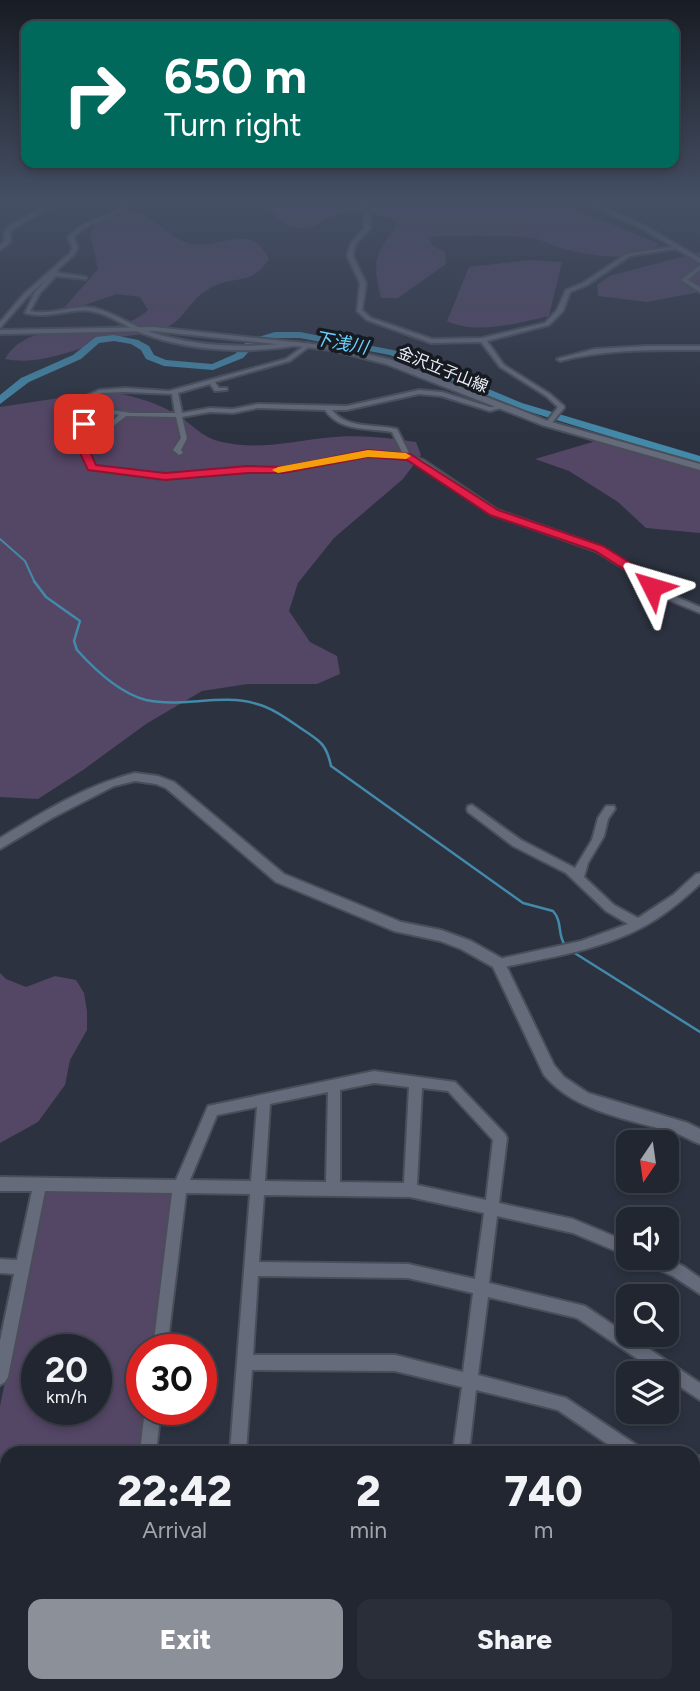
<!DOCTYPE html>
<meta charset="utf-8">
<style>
body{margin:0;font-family:Figtree,"Noto Sans JP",sans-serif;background:#292e38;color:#f1f3f6;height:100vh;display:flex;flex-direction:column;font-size:26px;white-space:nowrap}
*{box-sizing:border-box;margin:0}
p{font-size:23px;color:#a2a5ab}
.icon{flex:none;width:38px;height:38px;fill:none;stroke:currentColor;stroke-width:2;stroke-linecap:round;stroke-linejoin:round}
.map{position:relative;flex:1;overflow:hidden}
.drawer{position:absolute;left:0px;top:1446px;width:700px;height:247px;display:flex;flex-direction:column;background:#212630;border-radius:21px 21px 0 0;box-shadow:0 4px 10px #0003,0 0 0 2px #3e434c}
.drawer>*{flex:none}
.top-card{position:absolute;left:21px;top:21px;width:658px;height:147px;border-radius:14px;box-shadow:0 4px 10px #0003,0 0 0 2px #3e434c;background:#00695c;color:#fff;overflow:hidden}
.needle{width:46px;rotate:193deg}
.tools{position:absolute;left:616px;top:1130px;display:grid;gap:14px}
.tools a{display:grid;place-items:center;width:63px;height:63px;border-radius:14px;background:#212630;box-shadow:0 4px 10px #0003,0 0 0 2px #3e434c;font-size:35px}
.speed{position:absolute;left:21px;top:1334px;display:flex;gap:14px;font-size:35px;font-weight:700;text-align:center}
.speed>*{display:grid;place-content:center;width:91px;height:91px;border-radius:50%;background:#212630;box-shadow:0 4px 10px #0003,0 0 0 2px #3e434c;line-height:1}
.speed small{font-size:18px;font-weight:400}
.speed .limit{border:10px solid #d22;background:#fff;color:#111}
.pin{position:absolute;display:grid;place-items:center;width:60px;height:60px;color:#fff;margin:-30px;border-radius:14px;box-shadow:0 4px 10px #0006}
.me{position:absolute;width:77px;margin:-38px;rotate:310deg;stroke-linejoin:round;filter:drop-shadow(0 0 5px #0008)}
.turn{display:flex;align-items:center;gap:24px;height:147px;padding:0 28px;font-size:32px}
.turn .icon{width:91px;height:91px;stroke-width:2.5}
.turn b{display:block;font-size:49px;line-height:60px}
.eta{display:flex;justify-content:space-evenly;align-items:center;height:119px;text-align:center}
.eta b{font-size:42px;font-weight:800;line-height:49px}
.button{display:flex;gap:14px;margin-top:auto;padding:14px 28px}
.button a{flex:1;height:80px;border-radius:14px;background:#8c9099;color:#fff;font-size:28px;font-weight:800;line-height:80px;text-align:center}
.button a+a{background:#292e38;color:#f1f3f6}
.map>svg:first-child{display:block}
.green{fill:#544665;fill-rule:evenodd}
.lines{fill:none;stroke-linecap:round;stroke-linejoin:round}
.stream-far1{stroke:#4389a9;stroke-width:2}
.stream{stroke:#4389a9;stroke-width:2.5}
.river{fill:#4389a9;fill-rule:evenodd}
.minor-casing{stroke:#494e59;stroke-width:4}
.tertiary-casing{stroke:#494e59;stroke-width:4}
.minor{fill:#656b7b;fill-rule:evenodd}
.tertiary{fill:#656b7b;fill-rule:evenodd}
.route{fill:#e11d48;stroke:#92132f;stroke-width:2}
.slow{fill:#f59e0b}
.labels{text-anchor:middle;stroke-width:7;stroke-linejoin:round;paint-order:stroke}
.far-street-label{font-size:16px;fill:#eef2fb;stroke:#171a20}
.far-water-label{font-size:18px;font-style:italic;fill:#6ad0fe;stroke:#171a20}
</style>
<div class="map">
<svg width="700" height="1691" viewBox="0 0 700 1691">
<rect width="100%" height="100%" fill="#2c3240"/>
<path class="green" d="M266,201H507L544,209H574L659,244C641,265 585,255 561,248C551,245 541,239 531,238C497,234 462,235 428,237L433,246L445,252L446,264L398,298H381C371,258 376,254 399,222C380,213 353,209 333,215C327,217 321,223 314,226C291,234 277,221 266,201Z
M114,211C121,211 129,210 136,212C157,218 171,240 192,244C223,249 251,221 269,259C251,286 239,275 214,286C191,297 188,314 171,325C156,335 137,334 120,337C82,345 44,367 5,359C36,309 109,347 148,310L140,297L117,294L70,310L64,308L98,269L90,233L97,221Z
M700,252V292L647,302L598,296L597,285L609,276Z
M530,260L562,262L549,316C519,323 476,335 447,321L469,267Z
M116,393C136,397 155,402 172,412C191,422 201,438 222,442C258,450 290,442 324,438C355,434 386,437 416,442L421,455L403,479L334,538L298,583L289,611L310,642L337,656L340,674L317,684H248L202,691L146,724L83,770L38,799L0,797V407L85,394Z
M596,441L641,445L700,467V533L646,528L618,502L569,471L535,459Z
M0,973L6,979L26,987L55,976L76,980L84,993L87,1011V1030L70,1060L65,1085L38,1122L0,1143Z
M45,1191L175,1194L154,1349H142V1409H146L140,1452H7V1508H0V1406ZM37,1349H96V1409H37Z
M267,1685H494L501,1691H266Z"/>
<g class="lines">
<path class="stream-far1" d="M0,539L25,561L35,583"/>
<path class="stream" d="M34,581L46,597L80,621L74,641L77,650C95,670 119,693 146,700C182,708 221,693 257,704C272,708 286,718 299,727C319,741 326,742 331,766L523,903L553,911C563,922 557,935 565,945
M573,952L700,1032"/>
<path class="river" d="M275,332H300L398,351L522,403L700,456V464L514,407L390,355L300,338H276L256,344L243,358L213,370L164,366L146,359L141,350L131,344L114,341L99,343L81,359L29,382L0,404V395L21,378L73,355L96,337L114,335L138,340L149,346L154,355L166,360L212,364L235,354L248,340Z"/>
<g class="minor-casing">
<path id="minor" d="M54,201H60L13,229L10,232L11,242L0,250V245L5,241L4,232L9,226Z
M128,201H133C117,219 90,219 74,237L78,248L74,255L57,270L59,273L86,277V279L56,276L40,293L30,311C52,316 73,304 94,308C116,313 133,327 154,333C201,348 250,348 298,342L301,344L300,345C250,354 193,352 144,334C127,328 113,316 95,312C72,306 52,320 25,313L35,292L47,279L28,296L0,328V322L24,294L70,253L72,248L68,237C84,218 111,219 128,201Z
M234,201H241L248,205L244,206Z
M364,201H368L370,229L356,243L353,256L366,283L362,310L371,318L432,339L482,338L545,323L557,310L566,290L583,283L626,254L678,246L681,248L630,256L587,285L570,292L563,311L549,325L487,341L504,365L550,394L564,406V408L550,425L548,426L545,424L558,407L546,396L500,367L481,342L431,343L367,320L357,311L360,283L347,256L351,243L364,229Z
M308,343L311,345L310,346L290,361L215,382L219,388H227V390L215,391L210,384L178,393L182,413L210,408L233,409L258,404L347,406L419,390L442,392L490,407L501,406V408L490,411L441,396L419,394L347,410H332C346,429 376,424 397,429L410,455L423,460L497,510L602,547L652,578L663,591L700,607V613L657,595L646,582L596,551L491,514L417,464L400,456L349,458L330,464L283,472H248L165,479L98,472L88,468L75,436L81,420L75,408L82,398L99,390L125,388L169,391L286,359ZM125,392L172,394L175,413H131L106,409L98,395L102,393ZM93,397L102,412L119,415L91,439L90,440L93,442L126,416L176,417L181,438L173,450L179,455L183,453L181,450L187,438L182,417L210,412L233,413L258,408L325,410C339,432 370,428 392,432L402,452L348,454L329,460L283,468H248L165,475L99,468L95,467L81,436L87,420L81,408L86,400Z
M647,346H700V350C652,350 606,349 560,361L557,359L595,349Z
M472,805L521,840L575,868L592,840L598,818L606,806H614L615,809L608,819L604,836L588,863L584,877L614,905L638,918L673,895L696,874L700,873V884C687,896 673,908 658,918C611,949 553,957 498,968L494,966L492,963L494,960L581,941L628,924L606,911L566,873L513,846L468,812L467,809L468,806Z
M374,1071L455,1082L505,1134L507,1138L499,1203L573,1219L628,1242V1256L573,1233L497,1216L489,1283L585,1306L700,1383V1400L667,1378V1374H660L577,1318L488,1297L478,1375L566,1398L638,1446L640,1452H619L558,1410L476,1390L469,1452H453L462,1387L395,1371L252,1370L246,1452H230L250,1194L186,1193L167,1349H153L172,1193L45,1191L8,1377L5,1382L0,1385V1341L14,1274L0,1273V1259L17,1260L32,1191H0V1177L176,1180L208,1106ZM374,1083L409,1087L404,1183L340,1182V1090ZM422,1088L448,1091L493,1140L486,1200L417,1185ZM328,1092L326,1182L265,1181L270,1104ZM257,1107L251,1181L190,1180L217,1115ZM264,1195L410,1197L484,1213L475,1279L408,1264L259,1262ZM258,1276L408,1278L473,1293L463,1372L395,1355H253Z
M642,1258H666L683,1266L700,1278V1294L673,1276L644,1263Z
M145,1409H161L156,1452H140Z
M700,1456V1512L699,1515L693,1517V1462L694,1458Z
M7,1588V1606L0,1607V1589Z
M31,1685H49L48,1691H30Z
M124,1685H142L141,1691H123Z
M206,1685H224V1691H206Z"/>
</g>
<g class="tertiary-casing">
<path id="tertiary" d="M583,201H591L647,227L700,258V263L643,229Z
M700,265V270L688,280L700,287V292L681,280Z
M154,327L332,346L392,360L548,421L700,464V470L542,425L386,364L332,350L154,331L0,334V330Z
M135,773L158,776L174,782L284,874L401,922L441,930L471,941L503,959L554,1065L564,1077L588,1093L688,1123L700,1129V1144C692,1141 684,1136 675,1133C630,1119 576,1113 544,1075L493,967L461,949L440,941L394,931L276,882L166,788L156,784L135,781L114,786L52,818L0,849V838C43,812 86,785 135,773Z
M0,1518H7V1538H0Z
M627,1685H649L651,1691H629Z"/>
</g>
<use href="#minor" class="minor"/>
<use href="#tertiary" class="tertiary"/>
</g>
<linearGradient id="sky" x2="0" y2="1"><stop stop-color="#181c23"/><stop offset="0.46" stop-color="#454f64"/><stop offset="1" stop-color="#454f64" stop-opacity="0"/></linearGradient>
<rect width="700" height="438" fill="url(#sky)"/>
<path class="route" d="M81,422L89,424L83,436L96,465L165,473L248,466L283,467L368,450L410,454L498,510L603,546L653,577L658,587L657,590H648L644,582L595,551L490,515L407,460L368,457L283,473H248L165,480L88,470L72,436Z"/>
<path class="slow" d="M368,450L406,453L411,456L406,459L368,457L278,473L272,470L278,467Z"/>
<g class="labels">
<g class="far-street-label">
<text transform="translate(443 369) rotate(22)" y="6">金沢立子山線</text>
</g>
<g class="far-water-label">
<text transform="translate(341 343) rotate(11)" y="6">下浅川</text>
</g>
</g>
</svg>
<div class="tools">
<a><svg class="needle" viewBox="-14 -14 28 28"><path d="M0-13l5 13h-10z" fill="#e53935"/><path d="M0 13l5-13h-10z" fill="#a2a5ab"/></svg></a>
<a><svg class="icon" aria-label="sound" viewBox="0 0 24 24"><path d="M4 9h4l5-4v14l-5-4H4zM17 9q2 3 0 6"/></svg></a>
<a><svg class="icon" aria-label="search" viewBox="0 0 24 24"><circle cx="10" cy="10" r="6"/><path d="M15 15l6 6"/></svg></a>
<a><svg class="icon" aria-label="layers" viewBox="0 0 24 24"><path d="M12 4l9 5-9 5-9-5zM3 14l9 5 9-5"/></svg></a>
</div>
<div class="speed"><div>20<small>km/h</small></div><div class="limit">30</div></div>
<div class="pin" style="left:84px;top:424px;background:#d93025"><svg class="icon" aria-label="arrive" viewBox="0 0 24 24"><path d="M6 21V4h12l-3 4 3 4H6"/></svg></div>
<svg class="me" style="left:652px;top:587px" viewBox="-20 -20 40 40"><path d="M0-17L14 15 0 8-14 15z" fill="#e11d48" stroke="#fff" stroke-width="4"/></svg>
<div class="top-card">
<div class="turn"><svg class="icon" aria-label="right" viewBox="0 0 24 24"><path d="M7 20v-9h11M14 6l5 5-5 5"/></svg><div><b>650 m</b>Turn right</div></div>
</div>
<section class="drawer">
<div class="eta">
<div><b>22:42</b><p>Arrival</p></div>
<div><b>2</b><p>min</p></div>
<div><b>740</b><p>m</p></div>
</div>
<div class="button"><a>Exit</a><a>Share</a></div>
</section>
</div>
